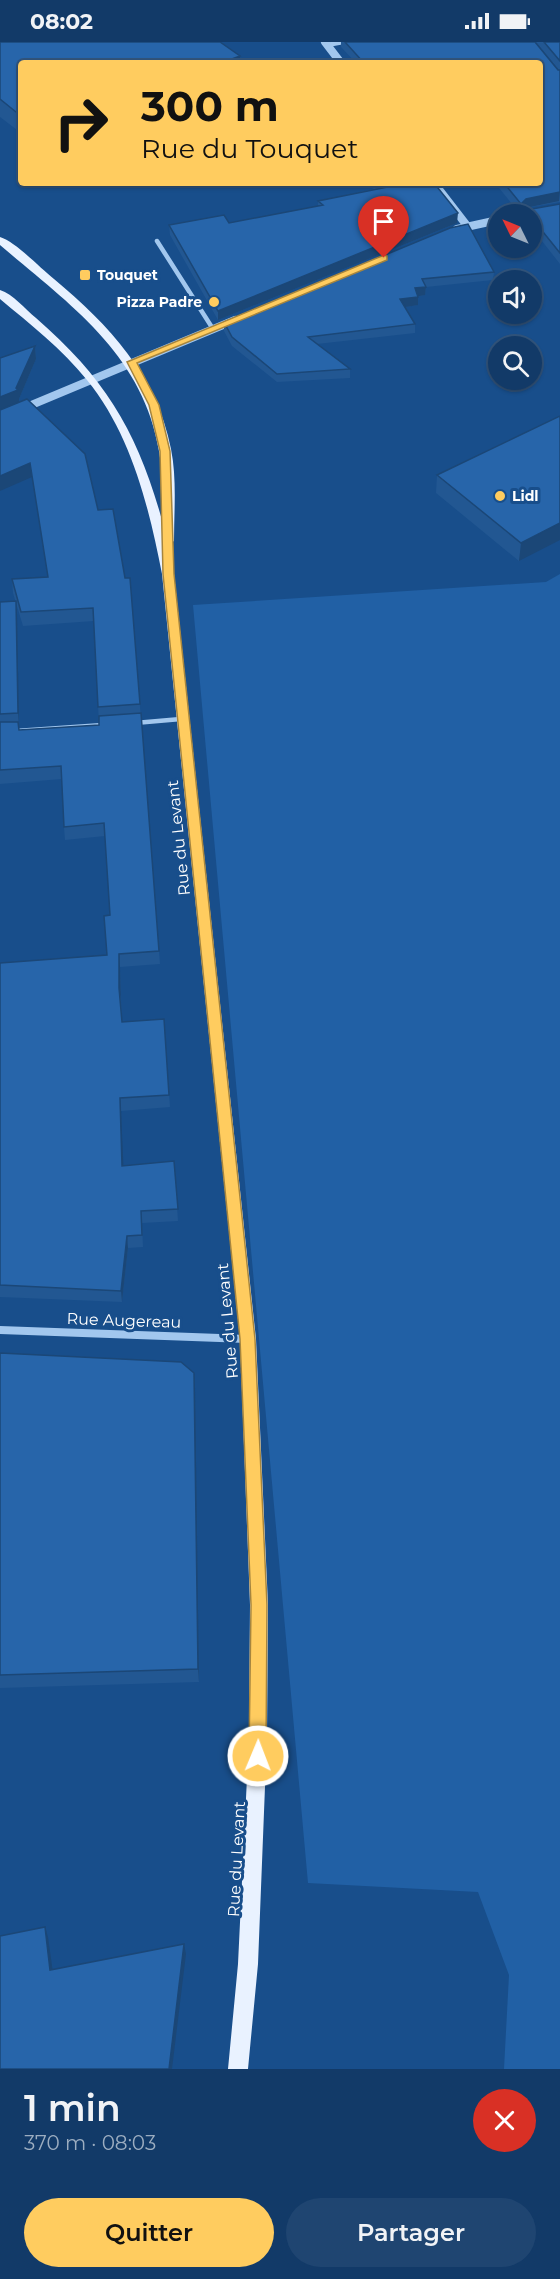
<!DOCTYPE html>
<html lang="fr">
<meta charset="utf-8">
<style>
body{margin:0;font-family:Montserrat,sans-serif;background:#1f4571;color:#f1f3f6;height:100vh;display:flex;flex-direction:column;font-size:22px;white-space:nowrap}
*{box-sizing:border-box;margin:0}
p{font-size:20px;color:#9cadc0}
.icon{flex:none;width:33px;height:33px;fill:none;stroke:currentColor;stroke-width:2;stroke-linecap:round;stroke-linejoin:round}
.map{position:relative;height:2027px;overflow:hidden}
.drawer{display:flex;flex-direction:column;background:#123a68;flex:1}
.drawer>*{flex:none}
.guide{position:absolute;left:18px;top:18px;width:525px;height:126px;border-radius:6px;box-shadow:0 2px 4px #0004,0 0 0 2px #31547c;background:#ffcc5f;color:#111;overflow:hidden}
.needle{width:39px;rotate:313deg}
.buttons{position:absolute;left:488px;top:162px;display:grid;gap:12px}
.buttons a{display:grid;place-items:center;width:54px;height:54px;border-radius:50%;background:#123a68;box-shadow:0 2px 4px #0004,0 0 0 2px #31547c;font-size:30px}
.pin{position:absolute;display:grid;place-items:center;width:51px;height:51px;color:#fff;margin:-62px -26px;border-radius:50% 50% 50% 0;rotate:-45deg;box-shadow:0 0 6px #0007}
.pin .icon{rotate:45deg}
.me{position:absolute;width:66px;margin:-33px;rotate:1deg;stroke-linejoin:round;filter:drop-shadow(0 0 4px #0008)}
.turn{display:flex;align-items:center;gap:21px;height:126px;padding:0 24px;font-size:27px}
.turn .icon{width:78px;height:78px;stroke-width:2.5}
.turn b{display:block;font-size:42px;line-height:51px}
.round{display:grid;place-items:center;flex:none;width:63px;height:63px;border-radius:32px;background:#1f4571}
.headline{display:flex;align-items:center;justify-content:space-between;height:102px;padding:0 24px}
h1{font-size:36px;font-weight:600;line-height:45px}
.action{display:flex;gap:12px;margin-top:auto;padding:12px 24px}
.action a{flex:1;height:69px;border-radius:36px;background:#ffcc5f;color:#111;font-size:24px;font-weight:600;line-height:69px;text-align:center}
.action a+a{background:#1f4571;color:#f1f3f6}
.status{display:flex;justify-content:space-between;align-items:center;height:42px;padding:0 30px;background:#123a68;direction:ltr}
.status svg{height:16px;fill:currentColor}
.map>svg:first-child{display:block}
.green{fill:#2160a5}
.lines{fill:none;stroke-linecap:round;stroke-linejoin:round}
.service{stroke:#a2c7ee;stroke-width:4.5}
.minor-far1{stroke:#a2c7ee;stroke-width:4.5}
.minor{stroke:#a2c7ee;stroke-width:8}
.tertiary{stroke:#a2c7ee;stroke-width:8}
.primary{fill:#e9f2ff;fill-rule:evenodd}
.wall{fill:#225792}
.shaded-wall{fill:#1b4777}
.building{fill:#2765aa;stroke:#1b4777;stroke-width:1.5}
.route{fill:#ffcc5f;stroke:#a6853e;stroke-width:1.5}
.poi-dot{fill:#ffcc5f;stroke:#184e8b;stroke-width:2}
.labels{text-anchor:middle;stroke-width:6;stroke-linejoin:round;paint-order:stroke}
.far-poi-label{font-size:14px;font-weight:bold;fill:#fff;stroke:#184e8b;text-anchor:start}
.street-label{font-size:16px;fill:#fff;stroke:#184e8b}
</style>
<div class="status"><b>08:02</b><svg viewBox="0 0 49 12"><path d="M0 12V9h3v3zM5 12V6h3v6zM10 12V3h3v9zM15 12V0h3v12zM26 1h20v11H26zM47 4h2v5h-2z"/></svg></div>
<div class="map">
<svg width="560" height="2027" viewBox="0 0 560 2027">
<rect width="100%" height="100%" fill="#184e8b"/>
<path class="green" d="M560,532V2027H504L509,1933L478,1850L308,1841L193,563L546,540Z"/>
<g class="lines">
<path class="service" d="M135,681L181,677
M16,689L103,683"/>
<path class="minor-far1" d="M327,3L343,0
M157,199L213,287"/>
<path class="minor" d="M0,1288L247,1297"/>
<path class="tertiary" d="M325,0L341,21
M434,141L468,185
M457,187L498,178
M0,376L235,278"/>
<path class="primary" d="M0,195C16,200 40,226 54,237C109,283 157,334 171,407C177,437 174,469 174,499L168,503L174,532L256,1297L268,1563L267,1694L258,1922L248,2027H228L238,1922L249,1694L250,1563L240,1297L162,532C149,465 131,392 87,338C62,307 30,282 0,257V248C13,252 25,267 36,276C106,337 137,389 162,478C163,455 163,432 159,409C143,312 69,262 0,203Z"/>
</g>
<path class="wall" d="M0,0L21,21V91L0,75Z
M341,0H535L558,28H559L536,0H560V160L525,166L520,172L495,141H540V21H356L341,5Z
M362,141H434L457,181L218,278L170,193L169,183L229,181L318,164V159L374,147Z
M560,162V222L531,185V172H525L526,168Z
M450,186L494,230L493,238L426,245L425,253L418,254V263L405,265L415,282V291L317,302L350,327V336L277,340L232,304L224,289V280Z
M35,304L36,317L19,357V360L98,468L125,536H130L160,922L120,925L121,958L122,980L164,977L170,1065L121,1069L123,1124L174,1119L178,1179L142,1181L143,1205L128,1206L122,1260L0,1255V921L107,913L110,873L105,794L65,798L64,785L62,737L0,742V560L16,559L17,572L19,688L99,683L94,579L23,584L13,551L12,537L48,535L32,435L0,316Z
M560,374L519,519L436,451L437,433Z
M0,1311L194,1331L195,1346L199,1640L0,1646Z"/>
<path class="shaded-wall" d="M240,14V21H221Z
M560,150L559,159L525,166L520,172L521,162L526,157Z
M458,171L457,181L218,278V269Z
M426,245L425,253L414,255L415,246Z
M418,255V263L399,266L400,257Z
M35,304L36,317L19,357V361L0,370V355L16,346Z
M30,421L32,435L0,449V434Z
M560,481V498L519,519L521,501Z
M16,559L17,572L19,684L18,671Z
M119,912L120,925L121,958L119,946Z
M120,1056L121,1069L124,1136L122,1124Z
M127,1194L128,1206L122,1260L121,1249Z
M194,1331L195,1346L199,1640L198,1627Z
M45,1885L48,1895L54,1938L50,1928Z
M184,1902L186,1912L172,2027H169Z"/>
<path class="building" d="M0,0H220L240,14L221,21H21V74L0,57Z
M345,0H535L558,28H560V150L526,157L521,162L504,141H540V21H364Z
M544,0H560V19Z
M381,141H434L458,171L218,269L169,183L224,173L229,181L323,163L318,159L388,145Z
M560,162V211L531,175V172H529L526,168Z
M468,182L494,230L422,237L426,245L415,246L418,255L400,257L415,282L308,295L350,327L277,332L232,295L224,280L450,186Z
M35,304L16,346L18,348L0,355V316Z
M27,357L85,412L98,468L113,467L125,536H130L140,662L98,665L93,566L21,570L12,537L48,535L30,421L0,434V368Z
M560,374V481L521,501L437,433Z
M16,559L18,671L0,672V560Z
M141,671L159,909L119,912V946L122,980L164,977L169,1053L120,1056L122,1124L174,1119L178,1167L141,1169L142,1193L127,1194L121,1249L0,1243V921L107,913L104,874L110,873L104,781L64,785L61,724L0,728V680H18L19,688L99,683V674Z
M0,1311L181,1320L194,1331L198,1627L0,1633Z
M45,1885L50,1928L184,1902L169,2027H0V1894Z"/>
<path class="route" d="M384,213L387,214V218L137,321L159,363L170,409L174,532L255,1297L267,1563L266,1714L264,1720L258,1722L252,1720L249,1714L251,1563L240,1297L163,532L160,409L149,363L127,320Z"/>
<g class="poi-dot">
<rect x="79" y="227" width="12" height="12" rx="3"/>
<circle cx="214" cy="260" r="6"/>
<circle cx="500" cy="454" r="6"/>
</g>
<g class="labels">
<g class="far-poi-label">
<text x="97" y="238">Touquet</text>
<text x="202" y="265" text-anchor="end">Pizza Padre</text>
<text x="512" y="459">Lidl</text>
</g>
<g class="street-label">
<text transform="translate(178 796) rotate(-96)" y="6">Rue du Levant</text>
<text transform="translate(124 1278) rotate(2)" y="6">Rue Augereau</text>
<text transform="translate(227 1279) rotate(-95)" y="6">Rue du Levant</text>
<text transform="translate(236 1817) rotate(-87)" y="6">Rue du Levant</text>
</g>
</g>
</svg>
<div class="buttons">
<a><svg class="needle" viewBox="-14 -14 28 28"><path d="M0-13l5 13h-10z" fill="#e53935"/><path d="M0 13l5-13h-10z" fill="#9cadc0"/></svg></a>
<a><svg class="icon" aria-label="sound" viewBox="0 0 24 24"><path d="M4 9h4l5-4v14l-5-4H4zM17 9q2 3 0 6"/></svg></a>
<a><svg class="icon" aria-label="search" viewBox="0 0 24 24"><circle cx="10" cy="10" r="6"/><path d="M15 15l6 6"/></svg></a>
</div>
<div class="pin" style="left:384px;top:216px;background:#d93025"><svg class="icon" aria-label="arrive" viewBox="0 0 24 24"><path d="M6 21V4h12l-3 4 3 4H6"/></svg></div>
<svg class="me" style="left:258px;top:1714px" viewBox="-20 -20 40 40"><circle r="17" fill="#ffcc5f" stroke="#fff" stroke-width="3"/><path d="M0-11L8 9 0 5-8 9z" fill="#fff"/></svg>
<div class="guide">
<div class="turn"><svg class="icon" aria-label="right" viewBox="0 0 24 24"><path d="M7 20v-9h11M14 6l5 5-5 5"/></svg><div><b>300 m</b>Rue du Touquet</div></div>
</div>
</div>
<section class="drawer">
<div class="headline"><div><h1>1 min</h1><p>370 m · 08:03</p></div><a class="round" style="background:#d93025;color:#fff"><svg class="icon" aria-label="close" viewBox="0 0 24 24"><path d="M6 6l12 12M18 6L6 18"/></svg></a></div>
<div class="action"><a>Quitter</a><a>Partager</a></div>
</section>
